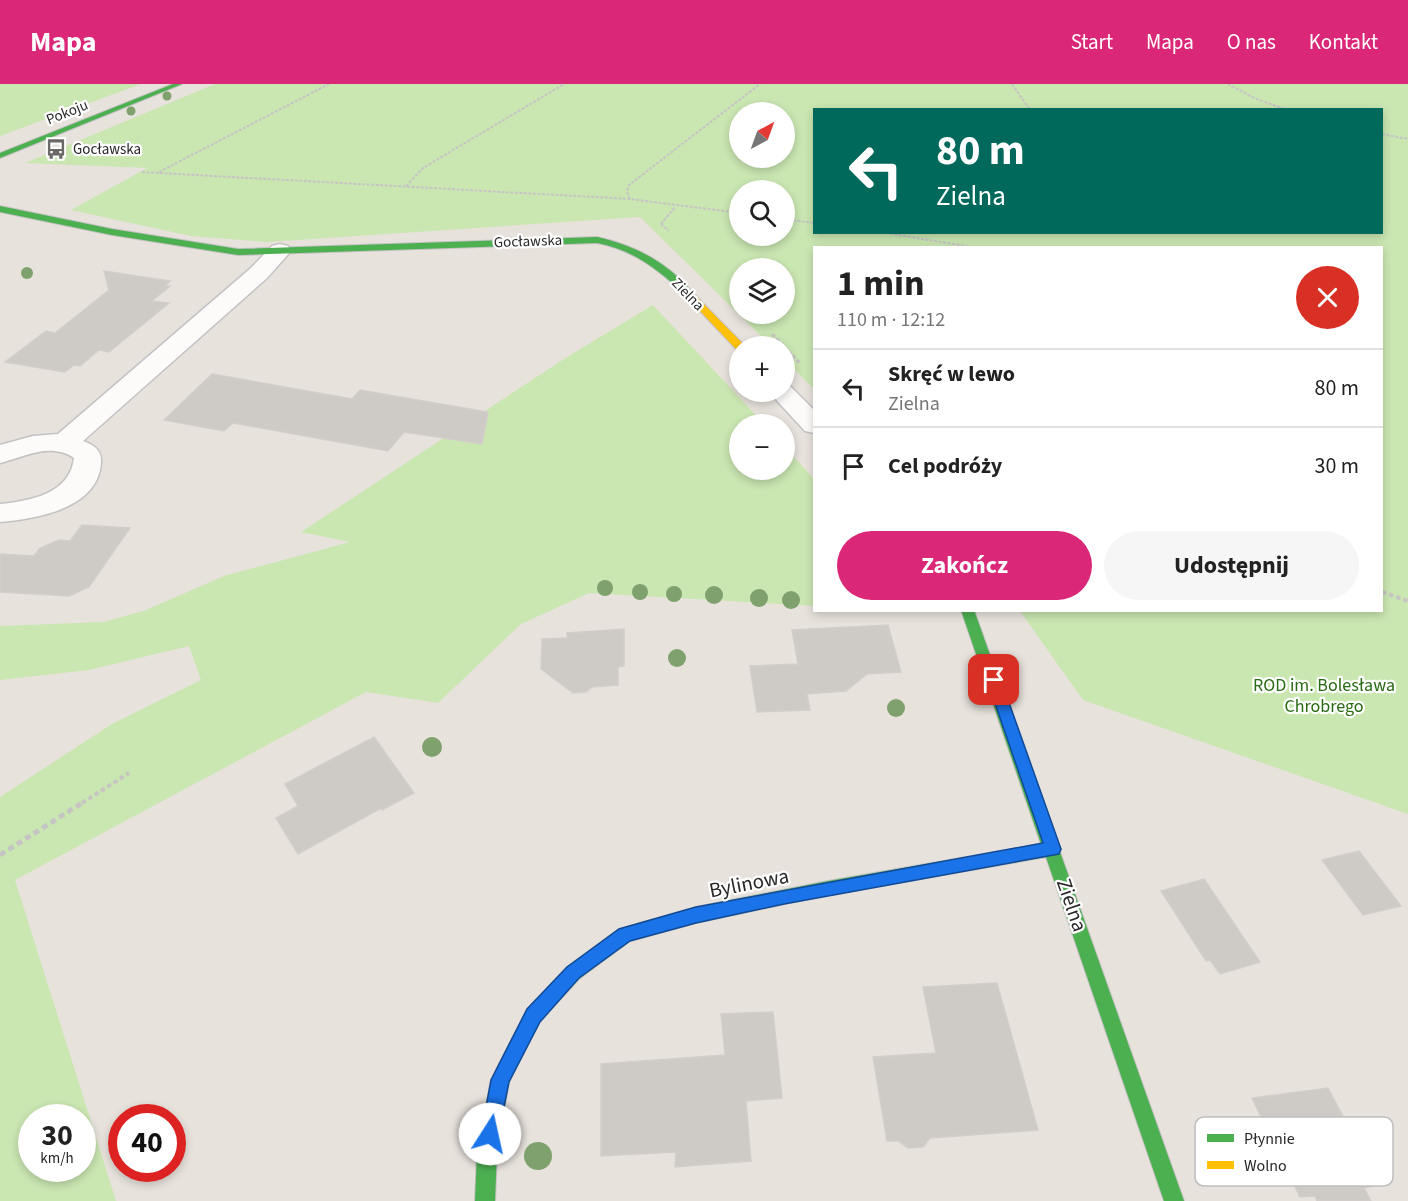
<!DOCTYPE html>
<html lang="pl">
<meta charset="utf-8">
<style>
body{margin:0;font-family:"Source Sans 3",sans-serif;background:#f6f6f6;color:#222;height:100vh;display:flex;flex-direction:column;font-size:22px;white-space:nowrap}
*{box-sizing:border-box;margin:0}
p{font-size:20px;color:#767676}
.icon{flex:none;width:33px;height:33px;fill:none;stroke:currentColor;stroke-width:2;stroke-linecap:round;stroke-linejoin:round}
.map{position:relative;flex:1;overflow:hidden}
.drawer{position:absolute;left:813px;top:162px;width:570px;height:366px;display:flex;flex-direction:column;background:#fff;border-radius:0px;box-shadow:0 3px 9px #0003}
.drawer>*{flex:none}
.guide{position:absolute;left:813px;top:24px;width:570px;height:126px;border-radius:0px;box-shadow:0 3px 9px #0003;background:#00695c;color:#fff;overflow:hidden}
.needle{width:39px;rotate:41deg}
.controls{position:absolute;left:729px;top:18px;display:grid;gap:12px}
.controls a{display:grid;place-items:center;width:66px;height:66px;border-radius:50%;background:#fff;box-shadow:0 3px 9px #0003;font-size:30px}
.speed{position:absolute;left:18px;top:1020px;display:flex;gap:12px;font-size:30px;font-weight:700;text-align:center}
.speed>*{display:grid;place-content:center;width:78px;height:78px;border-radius:50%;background:#fff;box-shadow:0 3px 9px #0003;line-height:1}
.speed small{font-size:15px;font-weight:400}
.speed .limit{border:9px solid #d22;background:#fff;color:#111}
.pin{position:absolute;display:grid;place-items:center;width:51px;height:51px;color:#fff;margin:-26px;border-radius:12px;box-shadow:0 3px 9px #0006}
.me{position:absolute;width:66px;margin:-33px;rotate:10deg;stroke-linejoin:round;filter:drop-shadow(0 0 4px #0008)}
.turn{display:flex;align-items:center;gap:21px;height:126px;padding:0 24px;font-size:27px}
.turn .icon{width:78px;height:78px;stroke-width:2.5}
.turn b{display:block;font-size:42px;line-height:51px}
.round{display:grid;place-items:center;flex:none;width:63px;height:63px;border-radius:32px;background:#f6f6f6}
.overview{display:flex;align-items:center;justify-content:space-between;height:102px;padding:0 24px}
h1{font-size:36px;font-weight:700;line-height:45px}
.cta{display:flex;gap:12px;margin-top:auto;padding:12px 24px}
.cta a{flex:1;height:69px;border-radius:36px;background:#db2777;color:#fff;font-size:24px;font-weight:700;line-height:69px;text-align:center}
.cta a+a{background:#f6f6f6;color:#222}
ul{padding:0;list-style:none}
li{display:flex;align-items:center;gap:18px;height:78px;padding:0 24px;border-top:2px solid #e0e0e0}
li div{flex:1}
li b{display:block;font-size:22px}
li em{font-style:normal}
header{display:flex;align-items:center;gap:36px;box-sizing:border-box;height:84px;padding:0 30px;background:#db2777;color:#fff}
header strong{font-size:28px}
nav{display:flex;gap:33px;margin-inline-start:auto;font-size:21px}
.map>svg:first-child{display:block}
.green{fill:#cae6b1;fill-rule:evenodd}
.building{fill:#cecac6;stroke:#d3cec9;stroke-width:1.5}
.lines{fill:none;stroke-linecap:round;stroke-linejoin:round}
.street-casing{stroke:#c4c2c3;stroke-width:3}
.fast-casing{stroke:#c4c2c3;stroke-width:2}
.slow-casing{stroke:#c4c2c3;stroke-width:2}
.path-far3{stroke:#c6c5c4;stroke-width:2;stroke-dasharray:3 1.5;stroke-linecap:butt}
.path-far2{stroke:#c6c5c4;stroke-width:3;stroke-dasharray:4 2;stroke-linecap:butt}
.path-far1{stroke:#c6c5c4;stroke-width:4;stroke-dasharray:4.5 3;stroke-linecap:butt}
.path{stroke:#c6c5c4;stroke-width:5;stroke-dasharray:6 4;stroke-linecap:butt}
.street{fill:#fcfbfa;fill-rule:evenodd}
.fast{fill:#4caf50;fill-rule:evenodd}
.slow{fill:#ffc107;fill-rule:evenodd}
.tree{fill:#7fa16d}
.route{fill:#1a73e8;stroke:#114b97;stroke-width:1.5}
.labels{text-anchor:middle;stroke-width:4.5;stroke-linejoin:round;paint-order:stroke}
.far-street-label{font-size:15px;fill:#282828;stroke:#fff}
.far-poi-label{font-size:15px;fill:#282828;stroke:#fff;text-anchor:start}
.park-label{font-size:18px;fill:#296b12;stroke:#fff}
.near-street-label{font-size:21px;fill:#282828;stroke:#fff}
.key{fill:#fff;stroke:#bebebe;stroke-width:1.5}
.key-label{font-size:16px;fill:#282828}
</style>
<header>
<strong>Mapa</strong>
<nav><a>Start</a><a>Mapa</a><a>O nas</a><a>Kontakt</a></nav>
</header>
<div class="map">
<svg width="1408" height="1117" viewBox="0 0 1408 1117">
<rect width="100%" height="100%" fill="#e8e2dc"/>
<path class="green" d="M0,0H141L0,52Z
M215,0H1408V730L1083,616L1020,527L1382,526V164H814V305L785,276L784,262H771L640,133L267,158L191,152L71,126L147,84L25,79ZM814,26H1382V148H814ZM740,28H784V74H740ZM740,106H784V152H740ZM740,184H784V230H740Z
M653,221L764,340H740V386H784L785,363L814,395V522L589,509L521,540L438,619L366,608L15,796L116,1117H0V713L112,640L201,596L189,562L89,586L0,596V542L104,538L146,526L224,492L350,458L301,448L567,273ZM32,1034H82V1084H32Z"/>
<path class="building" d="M104,187L170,197L165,202H170L152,217L169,219L109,268L99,266L80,282L74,281L65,288L5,278L46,247L55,249L109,206Z
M212,290L352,315L360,306L488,328L482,360L404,348L388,367L233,339L224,347L164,336Z
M82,441L130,444L89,503L69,512L0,508V470L34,472L40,464L59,456L70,457Z
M888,541L901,588L867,590L846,607L807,610L810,626L757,628L750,582L798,580L792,546Z
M624,545V582L618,583V601L592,603L586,608L573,609L541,585L542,555L567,554V549Z
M374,653L414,709L382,726L381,724L298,770L276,734L298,722L285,700Z
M1359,767L1401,822L1363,831L1322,776Z
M1204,795L1260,878L1220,890L1210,876L1206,877L1161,807Z
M997,899L1038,1046L930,1054L923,1063L908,1064L898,1057H887L873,973L936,969L923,903Z
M773,928L782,1014L746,1017L751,1077L675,1083L676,1068L601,1072V980L725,971L721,930Z
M1328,1004L1347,1040L1362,1038L1378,1069L1364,1072L1379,1101L1364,1104L1371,1117H1317L1315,1112L1300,1113L1252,1014Z"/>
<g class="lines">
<g class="street-casing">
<path id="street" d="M280,160L288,162L291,167L267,194L83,357C95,361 102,367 101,379C98,425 35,435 0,438V420C30,417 70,410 74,374C50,358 25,373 0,379V361L33,352L58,350L251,184L272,162Z
M784,301L791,303L814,326V349L805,347L769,308H784Z"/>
</g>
<g class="fast-casing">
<path id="fast" d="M173,0H182L0,74V69Z
M0,122L112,145L238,165L597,153C634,161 667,178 692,208L684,210C658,185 633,166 597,159L238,171L112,151L0,128Z
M961,526H974L1057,759L1061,765L1060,768L1184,1117H1164L1046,773L828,811L696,839L630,857L579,895L539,938L509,998L497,1068L495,1117H475L477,1068L491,996L527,926L567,883L619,845L696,823L828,797L1041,760Z"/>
</g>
<g class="slow-casing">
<path id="slow" d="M684,206H690L745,262L736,265L684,210Z"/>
</g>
<path class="path-far3" d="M1012,0L1030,26
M1228,0L1256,15L1288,26
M1382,50L1408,55
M142,88L630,115L740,129
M159,88L329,0
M406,102L423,84L564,0
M630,115L627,108L629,101L760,0
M784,135L814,139
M661,140L669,147
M661,140L675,123
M881,148L977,164"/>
<path class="path-far2" d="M772,250L784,262
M784,263L801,280"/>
<path class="path-far1" d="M1382,508L1408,517
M82,719L129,689"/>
<path class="path" d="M0,771L85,717"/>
<use href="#street" class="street"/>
<use href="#fast" class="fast"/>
<use href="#slow" class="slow"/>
</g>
<g class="tree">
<circle cx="167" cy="12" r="4.5"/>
<circle cx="131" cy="27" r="4.5"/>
<circle cx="27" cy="189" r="6"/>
<circle cx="605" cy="504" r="8"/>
<circle cx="640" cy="508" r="8"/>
<circle cx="674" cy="510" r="8"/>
<circle cx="714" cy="511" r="9"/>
<circle cx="759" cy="514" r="9"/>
<circle cx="791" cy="516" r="9"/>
<circle cx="677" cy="574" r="9"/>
<circle cx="896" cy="624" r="9"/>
<circle cx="432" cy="663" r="10"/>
<circle cx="538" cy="1072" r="14"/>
</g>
<path class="route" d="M994,591L1001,596L1061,765L1059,770L784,820L696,839L630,857L579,894L540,938L509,998L497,1057L490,1060L483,1057L481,1050L491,996L527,925L567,883L619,845L696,823L1043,759L987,596Z"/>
<defs>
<g id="bus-bare" transform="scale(1.62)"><path d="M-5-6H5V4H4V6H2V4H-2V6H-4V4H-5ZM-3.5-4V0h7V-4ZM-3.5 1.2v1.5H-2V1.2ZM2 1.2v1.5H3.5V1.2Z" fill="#6b6967" stroke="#fff" stroke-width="2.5" paint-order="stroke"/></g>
</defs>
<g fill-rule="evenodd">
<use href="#bus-bare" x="56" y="65"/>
</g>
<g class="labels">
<g class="far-street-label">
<text transform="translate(67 28) rotate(-22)" y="5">Pokoju</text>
<text transform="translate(528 157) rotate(-2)" y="5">Gocławska</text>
<text transform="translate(688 210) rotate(46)" y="5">Zielna</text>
</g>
<g class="far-poi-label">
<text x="73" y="70">Gocławska</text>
</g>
<g class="park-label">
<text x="1324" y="607">ROD im. Bolesława<tspan x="1324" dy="21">Chrobrego</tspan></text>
</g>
<g class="near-street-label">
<text transform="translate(749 799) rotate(-11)" y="7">Bylinowa</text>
<text transform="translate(1072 821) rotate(71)" y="7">Zielna</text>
</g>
</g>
<rect x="1195" y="1033" width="198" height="69" rx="9" class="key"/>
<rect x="1207" y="1050" width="27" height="8" fill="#4caf50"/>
<rect x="1207" y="1077" width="27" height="8" fill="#ffc107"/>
<g class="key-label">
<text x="1244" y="1060">Płynnie</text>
<text x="1244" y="1087">Wolno</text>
</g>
</svg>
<div class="controls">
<a><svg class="needle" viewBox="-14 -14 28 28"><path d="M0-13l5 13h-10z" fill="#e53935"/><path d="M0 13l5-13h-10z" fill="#767676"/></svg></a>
<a><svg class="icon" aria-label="search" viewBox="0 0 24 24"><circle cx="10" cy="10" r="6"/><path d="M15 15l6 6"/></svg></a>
<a><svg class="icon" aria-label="layers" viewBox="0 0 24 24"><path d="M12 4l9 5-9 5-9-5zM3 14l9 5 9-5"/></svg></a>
<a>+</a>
<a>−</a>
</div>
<div class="speed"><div>30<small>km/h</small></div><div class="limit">40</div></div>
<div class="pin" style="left:994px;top:596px;background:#d93025"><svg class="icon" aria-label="arrive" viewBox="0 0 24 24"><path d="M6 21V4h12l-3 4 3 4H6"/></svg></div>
<svg class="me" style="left:490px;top:1050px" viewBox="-20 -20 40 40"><circle r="19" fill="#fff"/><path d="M0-13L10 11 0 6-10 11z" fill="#1a73e8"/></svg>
<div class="guide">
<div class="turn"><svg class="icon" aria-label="left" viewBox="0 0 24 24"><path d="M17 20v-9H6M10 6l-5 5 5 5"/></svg><div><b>80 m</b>Zielna</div></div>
</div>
<section class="drawer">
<div class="overview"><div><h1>1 min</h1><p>110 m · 12:12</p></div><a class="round" style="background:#d93025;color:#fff"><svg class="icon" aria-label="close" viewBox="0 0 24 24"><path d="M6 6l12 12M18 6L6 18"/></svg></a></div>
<ul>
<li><svg class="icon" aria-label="left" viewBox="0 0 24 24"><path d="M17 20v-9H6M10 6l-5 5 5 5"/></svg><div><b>Skręć w lewo</b><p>Zielna</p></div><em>80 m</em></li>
<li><svg class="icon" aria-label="arrive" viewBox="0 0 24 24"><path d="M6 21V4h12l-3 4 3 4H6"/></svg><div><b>Cel podróży</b></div><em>30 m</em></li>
</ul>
<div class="cta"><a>Zakończ</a><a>Udostępnij</a></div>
</section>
</div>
